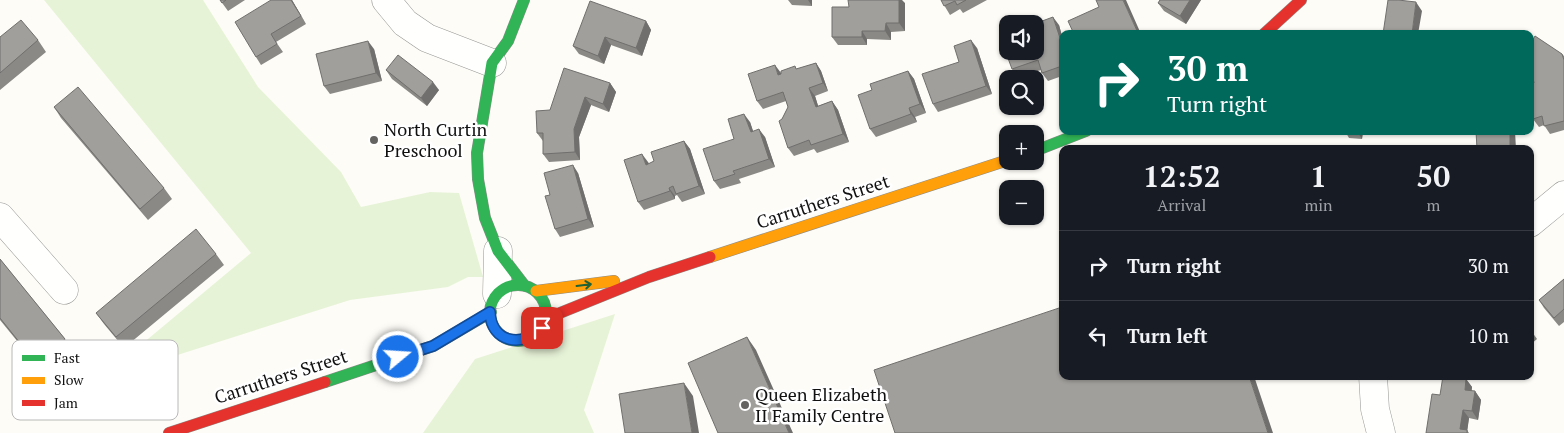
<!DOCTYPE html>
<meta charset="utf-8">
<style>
body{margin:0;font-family:"PT Serif",serif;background:#20242c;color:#f1f3f6;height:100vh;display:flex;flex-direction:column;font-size:19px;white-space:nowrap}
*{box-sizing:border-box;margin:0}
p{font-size:16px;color:#9ea1a6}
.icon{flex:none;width:28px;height:28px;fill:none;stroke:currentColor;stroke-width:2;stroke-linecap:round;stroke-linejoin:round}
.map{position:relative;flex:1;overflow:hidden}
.panel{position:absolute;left:1059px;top:145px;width:475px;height:235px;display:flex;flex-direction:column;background:#171b24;border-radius:10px;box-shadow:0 1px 4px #0004}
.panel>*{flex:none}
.top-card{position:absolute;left:1059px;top:30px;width:475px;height:105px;border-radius:10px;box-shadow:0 1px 4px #0004;background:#00695c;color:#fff;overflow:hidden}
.controls{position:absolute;left:999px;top:15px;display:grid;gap:10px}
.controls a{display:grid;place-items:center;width:45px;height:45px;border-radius:10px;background:#171b24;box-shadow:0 1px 4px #0004;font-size:25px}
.pin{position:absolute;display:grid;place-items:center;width:42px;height:42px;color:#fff;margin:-21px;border-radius:10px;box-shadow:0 2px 8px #0006}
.me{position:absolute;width:55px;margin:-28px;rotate:72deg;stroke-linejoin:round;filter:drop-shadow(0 0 4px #0008)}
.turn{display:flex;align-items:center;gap:18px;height:105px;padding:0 25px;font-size:22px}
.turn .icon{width:65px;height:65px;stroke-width:2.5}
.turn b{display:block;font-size:35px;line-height:42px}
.eta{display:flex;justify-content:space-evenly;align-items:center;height:85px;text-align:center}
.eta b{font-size:30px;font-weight:800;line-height:35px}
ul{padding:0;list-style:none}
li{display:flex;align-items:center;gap:15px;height:70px;padding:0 25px;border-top:1px solid #363941}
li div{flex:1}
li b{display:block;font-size:19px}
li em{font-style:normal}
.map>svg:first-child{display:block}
.green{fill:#e7f3d7}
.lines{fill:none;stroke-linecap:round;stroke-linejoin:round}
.street-casing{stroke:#979795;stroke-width:29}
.fast-casing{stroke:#8e8d8b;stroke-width:12}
.slow-casing{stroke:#8e8d8b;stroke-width:12}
.jam-casing{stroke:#8e8d8b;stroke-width:12}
.street{stroke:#fffffe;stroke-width:28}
.fast{stroke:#30b455;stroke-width:11}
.slow{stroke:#ff9f0a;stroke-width:11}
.jam{stroke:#e5322d;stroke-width:11}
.wall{fill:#8a8986}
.shaded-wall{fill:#716f6d}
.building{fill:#a19f9c;stroke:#716f6d}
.oneway{stroke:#206233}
.route-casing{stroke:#114b97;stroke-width:12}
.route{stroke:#1a73e8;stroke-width:9}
.poi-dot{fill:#646362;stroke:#fff;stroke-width:2}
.labels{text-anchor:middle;stroke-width:5;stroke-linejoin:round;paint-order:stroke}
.poi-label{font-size:18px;fill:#111;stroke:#fff;text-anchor:start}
.street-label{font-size:18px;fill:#111;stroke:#fff}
.key{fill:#fff;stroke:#b8b8b8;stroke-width:1}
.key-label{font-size:14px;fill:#111}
</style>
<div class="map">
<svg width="1564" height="433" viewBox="0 0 1564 433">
<rect width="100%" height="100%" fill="#fdfcf7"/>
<path class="green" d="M44,0H203L258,87L341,172L361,207L430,192L459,193L483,277H468L448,287L350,300L121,373L118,364L251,253Z
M615,314L584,410L594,433H423L475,359Z"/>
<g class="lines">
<g class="street-casing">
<path id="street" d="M386,0L405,23L427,38L492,63
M0,217L64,290
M1530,223L1564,195
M497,294L498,251
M1373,376L1375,409L1381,433"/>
</g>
<g class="fast-casing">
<path id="fast" d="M524,0L508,41L492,63L477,153L478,179L485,218L498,251L524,285
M1035,151L1086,131
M490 313a28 28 0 1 1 56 0a28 28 0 1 1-56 0Z
M325,382L433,346L491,312"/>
</g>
<g class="slow-casing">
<path id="slow" d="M710,257L1008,160
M536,291L614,281"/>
</g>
<g class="jam-casing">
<path id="jam" d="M1264,34L1301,0
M545,319L649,277L710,257
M169,433L325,382"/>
</g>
<use href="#street" class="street"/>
<use href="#fast" class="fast"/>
<use href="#slow" class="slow"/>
<use href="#jam" class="jam"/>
</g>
<path class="wall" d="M220,0H245L228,11Z
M271,0H292L306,24L276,42L283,52L261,65L256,57Z
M788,0H812V6L792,5Z
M941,0H987L963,13L960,9L950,15Z
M1160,0H1201L1186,24L1164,11L1158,3Z
M905,3V31L891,32V40L867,39V45H838L832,37L849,7Z
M646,21L651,30L642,56L611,45L604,64L579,54L573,46Z
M1059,25L1062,36V76L1048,81L1042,73L1041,70L1018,77L1012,69Z
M0,37L38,40L46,52L0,90Z
M1530,45L1562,54L1564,56V130L1550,134L1544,125L1539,127L1530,115V80L1534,83L1532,73L1530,72Z
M977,48L992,94L938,112L933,104L959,62Z
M374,49L382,81L330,94L324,86Z
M816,63L821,71L828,91L815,96L818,106L832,101L838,110L849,142L817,153L814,149L794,156L788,148L782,119L788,107L786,101L763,109L757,101L781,73V74Z
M386,70L439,90L427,106L392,79Z
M908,71L914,79L926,113L915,117L917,122L876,137L870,129L872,90Z
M610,83L616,92L609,112L591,105L579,137L580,160L549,162L543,154V141L537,133L550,110Z
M54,107L164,188L172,199L148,220L61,118Z
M750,122L753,131L765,137L775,167L739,179L741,183L720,189L714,181L734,139Z
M1345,131H1363L1362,139L1349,138Z
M684,141L690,149L705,194L682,202L677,195L675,196V199L644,210L638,202L648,162L649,164L654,161Z
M578,173L594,227L560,237L555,229L550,195Z
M216,254L224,265L124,348L104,324L96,313Z
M0,259L65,339L73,350L44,374L0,320Z
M1564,279V322L1559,326L1544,308L1539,300Z
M1530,329L1537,339L1530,345Z
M1466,379L1472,387L1471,391H1475L1481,400L1478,420L1469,418L1467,430L1469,433H1426Z"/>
<path class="shaded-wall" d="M291,0H292L306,24Z
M808,0H812V6Z
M899,0H902L905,3V31L899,23Z
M1123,0H1126L1141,34L1138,33Z
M1190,0H1201L1186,24L1180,16Z
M1416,2L1422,11L1418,34H1412Z
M1053,17L1059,25L1062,36V44Z
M646,21L651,30L642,56L636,48Z
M886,23L891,32V40L885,31Z
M862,31L867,39V45L862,37Z
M605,37L611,45L604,64L598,56Z
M971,40L977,48L992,94L986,86Z
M368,41L374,49L382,81L376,73Z
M816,63L821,71L828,91L823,83Z
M775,65L781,73L784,83L778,75Z
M908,71L914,79L926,113L920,104Z
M433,82L439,90L427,106L421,98Z
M610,83L616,92L609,112L603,104Z
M809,88L815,96L821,115L816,107Z
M585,97L591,105L579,137L580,160L575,152L574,129Z
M832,101L838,110L849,142L843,134Z
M909,108L915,117L917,122L911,114Z
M744,114L750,122L756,140L751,132Z
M759,129L765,137L775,167L769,159Z
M1357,131H1363L1362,139Z
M1510,131H1515L1516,149H1510Z
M684,141L690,149L705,194L699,186Z
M642,154L648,162L652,173L646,165Z
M573,165L578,173L594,227L588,219Z
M669,188L675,196V199L670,191Z
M747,337L756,350L793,433H789Z
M1249,376H1254L1273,433H1268Z
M1466,379L1472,387L1471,398L1465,390Z
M684,383L693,396L699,433H692Z
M1475,391L1481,400L1478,420L1472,411Z
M1463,410L1469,418L1467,433L1460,429Z"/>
<path class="building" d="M220,0H226L222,3Z
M271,0H291L301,16L271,34L277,44L256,57L235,22Z
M848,0H899V23H886L885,31H862V37H832V7H849Z
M941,0H966L957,5L955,1L944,6Z
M1096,0H1123L1138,33L1074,34L1068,21L1099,7Z
M1160,0H1190L1180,16L1158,3Z
M1388,0H1398L1416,2L1412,34H1383Z
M590,1L646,21L636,48L605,37L598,56L573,46Z
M1053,17L1062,44V66L1042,73L1038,60L1012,69L1002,42L1008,40V51H1035L1034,24Z
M21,20L38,40L0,73V37Z
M1535,36L1562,54L1564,60V121L1544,126L1542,116L1533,119L1530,114V80L1531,79L1534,83L1531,68H1530V45Z
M971,40L986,86L933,104L922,74L959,62L954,46Z
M368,41L376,73L324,86L316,54Z
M398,55L433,82L421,98L386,70Z
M816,63L823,83L809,88L816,107L832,101L843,134L811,145L809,140L788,148L779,121L782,119L788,107L783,92L757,101L748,74L775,65L778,75L781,74V71L795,66L796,69Z
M564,68L610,83L603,104L585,97L574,129L575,152L543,154V133H537L536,111L550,110Z
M908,71L920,104L909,108L911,114L870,129L858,95L872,90L870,84Z
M78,87L164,188L140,209L54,107Z
M744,114L751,132L759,129L769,159L733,171L735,174L714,181L703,149L734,139L728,119Z
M1476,131H1510V149H1477Z
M684,141L699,186L676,194L673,186L669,188L670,191L638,202L624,160L642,154L646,165L654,161L651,152Z
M573,165L588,219L555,229L545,196L550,195L544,173Z
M196,229L216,254L116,337L96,313Z
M0,259L65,339L36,363L0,318Z
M1564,279V309L1554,318L1539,300Z
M1062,307V376H1249L1268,433H895L874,370Z
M747,337L789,433H718L688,363Z
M1443,376L1466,379L1465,390L1475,391L1472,411L1463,410L1460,429L1467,430V433H1426L1432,394L1440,395Z
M684,383L692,433H625L619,394Z"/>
<defs><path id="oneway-shaft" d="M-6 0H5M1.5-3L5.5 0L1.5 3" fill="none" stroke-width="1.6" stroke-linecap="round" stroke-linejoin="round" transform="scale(1.25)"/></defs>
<use class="oneway" href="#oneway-shaft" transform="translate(584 285) rotate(-7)"/>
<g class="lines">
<g class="route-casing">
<path id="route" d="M398,357L433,346L490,312C491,343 523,348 542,328"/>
</g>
<use href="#route" class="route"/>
</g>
<g class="poi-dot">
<circle cx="374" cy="140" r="5"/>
<circle cx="745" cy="405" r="5"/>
</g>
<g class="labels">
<g class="poi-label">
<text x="384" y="136">North Curtin<tspan x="384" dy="21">Preschool</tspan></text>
<text x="755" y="401">Queen Elizabeth<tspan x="755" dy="21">II Family Centre</tspan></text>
</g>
<g class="street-label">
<text transform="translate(823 202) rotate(-18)" y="6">Carruthers Street</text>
<text transform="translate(281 377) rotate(-18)" y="6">Carruthers Street</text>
</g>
</g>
<rect x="12" y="340" width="166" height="80" rx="8" class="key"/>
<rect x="22" y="355" width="23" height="6" fill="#30b455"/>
<rect x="22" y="377" width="23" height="7" fill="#ff9f0a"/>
<rect x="22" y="400" width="23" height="6" fill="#e5322d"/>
<g class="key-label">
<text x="54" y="363">Fast</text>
<text x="54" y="385">Slow</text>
<text x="54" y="408">Jam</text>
</g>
</svg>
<div class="controls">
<a><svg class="icon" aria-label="sound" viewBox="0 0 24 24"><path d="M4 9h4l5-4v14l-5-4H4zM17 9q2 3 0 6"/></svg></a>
<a><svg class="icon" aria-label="search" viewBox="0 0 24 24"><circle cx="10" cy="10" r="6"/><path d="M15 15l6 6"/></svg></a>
<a>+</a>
<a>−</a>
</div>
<div class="pin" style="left:542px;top:328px;background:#d93025"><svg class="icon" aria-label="arrive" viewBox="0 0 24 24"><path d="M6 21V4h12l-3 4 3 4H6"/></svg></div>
<svg class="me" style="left:398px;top:357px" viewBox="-20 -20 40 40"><circle r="17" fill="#1a73e8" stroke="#fff" stroke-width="3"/><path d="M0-11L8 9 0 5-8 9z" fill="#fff"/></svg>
<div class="top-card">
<div class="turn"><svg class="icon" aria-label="right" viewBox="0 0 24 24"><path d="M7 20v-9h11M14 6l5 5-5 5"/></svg><div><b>30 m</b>Turn right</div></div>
</div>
<section class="panel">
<div class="eta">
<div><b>12:52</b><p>Arrival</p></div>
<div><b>1</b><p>min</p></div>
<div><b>50</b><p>m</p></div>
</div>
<ul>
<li><svg class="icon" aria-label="right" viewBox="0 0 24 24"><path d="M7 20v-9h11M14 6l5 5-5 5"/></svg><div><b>Turn right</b></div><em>30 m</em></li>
<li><svg class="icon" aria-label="left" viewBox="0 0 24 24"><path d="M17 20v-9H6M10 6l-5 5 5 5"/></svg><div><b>Turn left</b></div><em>10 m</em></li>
</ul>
</section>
</div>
